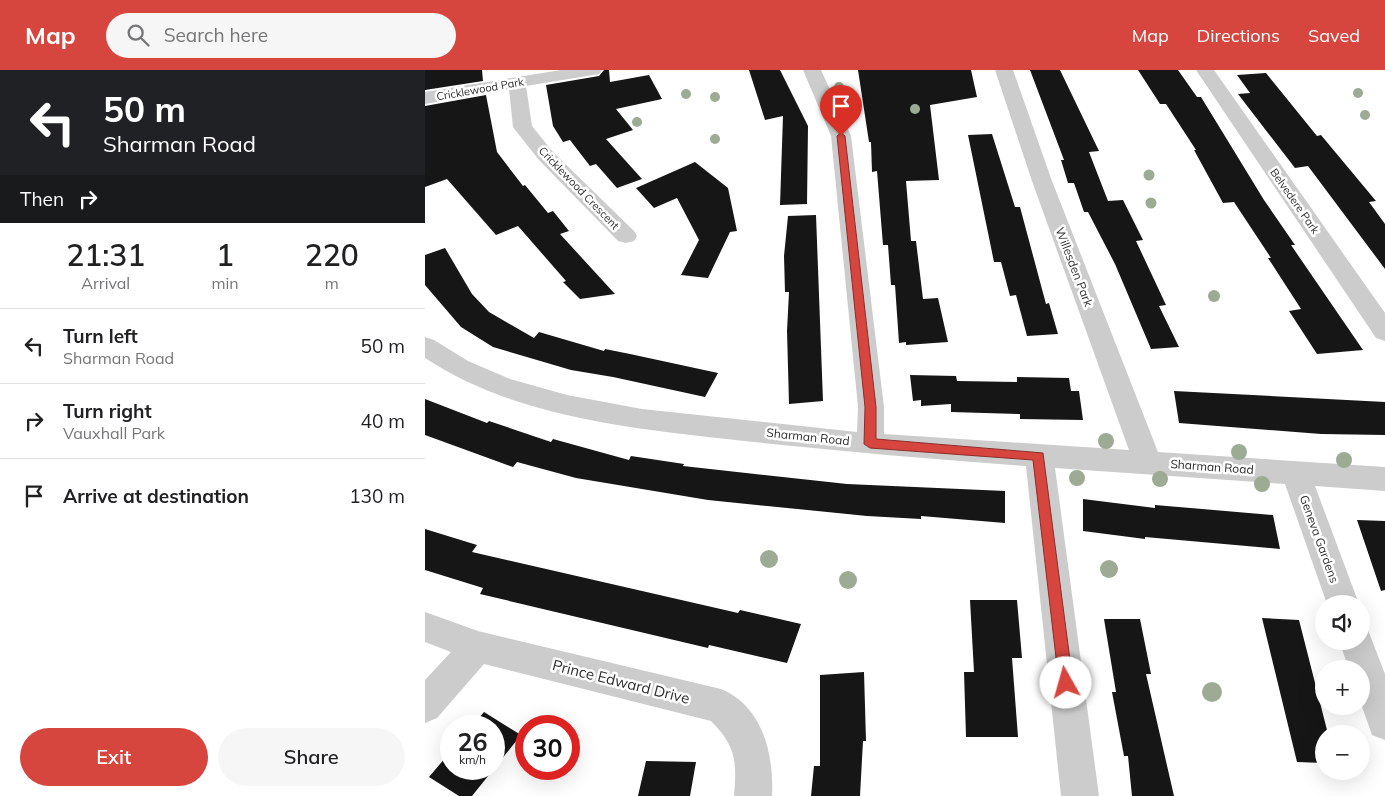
<!DOCTYPE html>
<meta charset="utf-8">
<style>
body{margin:0;font-family:Mulish,sans-serif;background:#f6f6f6;color:#202124;height:100vh;display:flex;flex-direction:column;font-size:19px;white-space:nowrap}
*{box-sizing:border-box;margin:0}
p{font-size:16px;color:#757577}
.icon{flex:none;width:28px;height:28px;fill:none;stroke:currentColor;stroke-width:2;stroke-linecap:round;stroke-linejoin:round}
.map{position:relative;flex:1;overflow:hidden}
.details{display:flex;flex-direction:column;background:#fff;width:425px}
.details>*{flex:none}
.hud{background:#202124;color:#fff;overflow:hidden}
.controls{position:absolute;left:890px;top:525px;display:grid;gap:10px}
.controls a{display:grid;place-items:center;width:55px;height:55px;border-radius:50%;background:#fff;box-shadow:0 5px 20px #0002;font-size:25px}
.speed{position:absolute;left:15px;top:645px;display:flex;gap:10px;font-size:25px;font-weight:700;text-align:center}
.speed>*{display:grid;place-content:center;width:65px;height:65px;border-radius:50%;background:#fff;box-shadow:0 5px 20px #0002;line-height:1}
.speed small{font-size:12px;font-weight:400}
.speed .limit{border:8px solid #d22;background:#fff;color:#111}
.pin{position:absolute;display:grid;place-items:center;width:42px;height:42px;color:#fff;margin:-51px -21px;border-radius:50% 50% 50% 0;rotate:-45deg;box-shadow:0 0 5px #0007}
.pin .icon{rotate:45deg}
.me{position:absolute;width:55px;margin:-28px;rotate:353deg;stroke-linejoin:round;filter:drop-shadow(0 0 4px #0008)}
.turn{display:flex;align-items:center;gap:18px;height:105px;padding:0 20px;font-size:22px}
.turn .icon{width:65px;height:65px;stroke-width:2.5}
.turn b{display:block;font-size:35px;line-height:42px}
.then{display:flex;align-items:center;height:48px;padding:0 20px;background:#0003;gap:10px;font-size:19px}
.eta{display:flex;justify-content:space-evenly;align-items:center;height:85px;text-align:center}
.eta b{font-size:30px;font-weight:600;line-height:35px}
.primary-button{display:flex;gap:10px;margin-top:auto;padding:10px 20px}
.primary-button a{flex:1;height:58px;border-radius:30px;background:#d7453f;color:#fff;font-size:20px;font-weight:600;line-height:58px;text-align:center}
.primary-button a+a{background:#f6f6f6;color:#202124}
ul{padding:0;list-style:none}
li{display:flex;align-items:center;gap:15px;height:75px;padding:0 20px;border-top:1px solid #e0e0e0}
li div{flex:1}
li b{display:block;font-size:19px}
li em{font-style:normal}
header{display:flex;align-items:center;gap:30px;box-sizing:border-box;height:70px;padding:0 25px;background:#d7453f;color:#fff}
header strong{font-size:24px}
nav{display:flex;gap:28px;margin-inline-start:auto;font-size:18px}
.search{width:350px;height:45px;background:#f6f6f6;display:flex;align-items:center;gap:12px;box-sizing:border-box;padding:0 18px;border-radius:28px;color:#757577;font-size:19px}
main{display:flex;flex:1;min-height:0}
.map>svg:first-child{display:block}
.building{fill:#161616}
.lines{fill:none;stroke-linecap:round;stroke-linejoin:round}
.street{fill:#ccc;fill-rule:evenodd}
.tree{fill:#9dab95}
.route{fill:#d7453f;stroke:#8c2d29}
.labels{text-anchor:middle;stroke-width:5;stroke-linejoin:round;paint-order:stroke}
.far-street-label{font-size:11px;fill:#2f2f2f;stroke:#fff}
.street-label{font-size:12px;fill:#2f2f2f;stroke:#fff}
.near-street-label{font-size:15px;fill:#2f2f2f;stroke:#fff}
</style>
<header>
<strong>Map</strong>
<div class="search"><svg class="icon" aria-label="search" viewBox="0 0 24 24"><circle cx="10" cy="10" r="6"/><path d="M15 15l6 6"/></svg>Search here</div>
<nav><a>Map</a><a>Directions</a><a>Saved</a></nav>
</header>
<main>
<section class="details">
<div class="hud">
<div class="turn"><svg class="icon" aria-label="left" viewBox="0 0 24 24"><path d="M17 20v-9H6M10 6l-5 5 5 5"/></svg><div><b>50 m</b>Sharman Road</div></div>
<div class="then">Then<svg class="icon" aria-label="right" viewBox="0 0 24 24"><path d="M7 20v-9h11M14 6l5 5-5 5"/></svg></div>
</div>
<div class="eta">
<div><b>21:31</b><p>Arrival</p></div>
<div><b>1</b><p>min</p></div>
<div><b>220</b><p>m</p></div>
</div>
<ul>
<li><svg class="icon" aria-label="left" viewBox="0 0 24 24"><path d="M17 20v-9H6M10 6l-5 5 5 5"/></svg><div><b>Turn left</b><p>Sharman Road</p></div><em>50 m</em></li>
<li><svg class="icon" aria-label="right" viewBox="0 0 24 24"><path d="M7 20v-9h11M14 6l5 5-5 5"/></svg><div><b>Turn right</b><p>Vauxhall Park</p></div><em>40 m</em></li>
<li><svg class="icon" aria-label="arrive" viewBox="0 0 24 24"><path d="M6 21V4h12l-3 4 3 4H6"/></svg><div><b>Arrive at destination</b></div><em>130 m</em></li>
</ul>
<div class="primary-button"><a>Exit</a><a>Share</a></div>
</section>
<div class="map">
<svg width="960" height="726" viewBox="0 0 960 726">
<rect width="100%" height="100%" fill="#fff"/>
<path class="building" d="M0,0H57L58,11L0,20Z
M179,0H184L185,12L224,5L237,29L191,39L208,60L181,69L217,109L192,118L171,94L165,96L145,70L138,72L128,56L121,15L174,6Z
M324,0H355L383,56L382,134L355,135L358,46L340,50Z
M433,0H546L552,27L505,35L514,110L481,111L486,171H491L498,229L513,228L523,272L481,275V272L474,273L470,215H466L463,175H458L452,101L447,102L446,72H444Z
M605,0H635L674,81L664,82L683,131L698,130L718,170L711,171L741,235L734,236L754,277L726,279L690,194L663,142H659L649,113H643L636,90H639Z
M713,0H753L772,27H776L839,130L870,175H866L938,280L892,284L864,241L876,239L843,188H846L809,132L798,133L769,80H771L741,34H735Z
M841,3L892,66L896,65L951,131L944,132L960,154V199L883,96L870,98L813,24L825,23L812,5Z
M61,25L72,82L98,116L100,115L123,143L128,141L144,161L135,164L190,224L155,229L138,212L141,211L93,156L71,165L22,109L0,117V36Z
M567,64L590,137H595L621,234L624,233L633,264L602,266L591,225L585,226L576,192H569L543,65Z
M270,92L303,118L312,161L305,162L283,208L256,205L274,170L252,128L229,138L211,118Z
M391,145L398,331L364,334L362,261L364,222H360L359,186L363,146Z
M20,178L47,224L64,242L109,268L114,262L179,281L180,279L205,284L293,303L280,327L188,307L146,300L68,277L36,257L0,215V185Z
M485,305L531,306L532,311L592,312V307L644,308L646,321H654L658,350L595,349V344L526,342V334L496,336V330L488,331Z
M749,321L960,332V365L896,364L754,353Z
M0,329L62,353L64,351L126,372L128,369L204,390L206,386L259,394L258,396L422,414L580,421V453L496,446V449L442,446L283,430L151,408L92,392L88,397L0,365Z
M658,429L730,438V435L848,445L855,479L720,467V469L658,461Z
M932,450L960,451V520L956,521Z
M0,459L52,475L47,482L313,543L315,540L376,554L362,593L284,575L283,578L55,524L58,518L0,500Z
M545,530H592L597,588H587L593,667H541L539,602H549Z
M837,548L874,550L903,664H899V693L872,692Z
M679,549H715L726,604H721L749,726H707L703,686H699L687,622H691Z
M439,602L441,671H438L435,726H386L389,696H395V605Z
M59,642L96,665L47,726H34L4,707L26,681V699H69V656H47Z
M221,691L271,692L265,726H213Z"/>
<g class="lines">
<path class="street" d="M136,0H177L174,4L168,5L101,16L107,56L128,82L209,161L212,166L209,171L201,173L193,171L114,90L91,61L88,57L84,19L0,34V22Z
M378,0H396L426,66L459,337V364L704,380L607,111L570,0H588L627,111L733,382L960,397V421L890,416L934,534H902L860,414L630,398L674,726H636L601,396C507,389 413,381 319,371C211,359 93,349 0,288V267L9,270L43,291L85,309L142,325L217,339L432,362L433,337L406,66Z
M771,0H789L960,243V271L951,268Z
M0,542L53,561L296,619C338,636 349,685 347,726H309C312,692 311,676 286,651L59,594L12,648L0,653V610L26,582L0,572Z
M936,557L943,560L960,604V670L947,665L936,634V599H924L914,571H936Z"/>
</g>
<g class="tree">
<circle cx="414" cy="17" r="5"/>
<circle cx="933" cy="23" r="5"/>
<circle cx="261" cy="24" r="5"/>
<circle cx="290" cy="27" r="5"/>
<circle cx="490" cy="39" r="5"/>
<circle cx="940" cy="45" r="5"/>
<circle cx="212" cy="52" r="5"/>
<circle cx="290" cy="69" r="5"/>
<circle cx="724" cy="105" r="5.5"/>
<circle cx="726" cy="133" r="5.5"/>
<circle cx="789" cy="226" r="6"/>
<circle cx="681" cy="371" r="8"/>
<circle cx="814" cy="382" r="8"/>
<circle cx="919" cy="390" r="8"/>
<circle cx="652" cy="408" r="8"/>
<circle cx="735" cy="409" r="8"/>
<circle cx="837" cy="414" r="8"/>
<circle cx="344" cy="489" r="9"/>
<circle cx="684" cy="499" r="9"/>
<circle cx="423" cy="510" r="9"/>
<circle cx="787" cy="622" r="10"/>
</g>
<path class="route" d="M416,63L420,66L451,337V369L618,383L648,613L646,617L641,620L636,617L634,613L608,390L445,378L439,374L440,337L412,66Z"/>
<g class="labels">
<g class="far-street-label">
<text transform="translate(55 19) rotate(-10)" y="4">Cricklewood Park</text>
<text transform="translate(154 118) rotate(46)" y="4">Cricklewood Crescent</text>
<text transform="translate(870 131) rotate(55)" y="4">Belvedere Park</text>
</g>
<g class="street-label">
<text transform="translate(649 197) rotate(69)" y="4">Willesden Park</text>
<text transform="translate(383 367) rotate(6)" y="4">Sharman Road</text>
<text transform="translate(787 397) rotate(4)" y="4">Sharman Road</text>
<text transform="translate(894 469) rotate(70)" y="4">Geneva Gardens</text>
</g>
<g class="near-street-label">
<text transform="translate(196 612) rotate(14)" y="5">Prince Edward Drive</text>
</g>
</g>
</svg>
<div class="controls">
<a><svg class="icon" aria-label="sound" viewBox="0 0 24 24"><path d="M4 9h4l5-4v14l-5-4H4zM17 9q2 3 0 6"/></svg></a>
<a>+</a>
<a>−</a>
</div>
<div class="speed"><div>26<small>km/h</small></div><div class="limit">30</div></div>
<div class="pin" style="left:416px;top:66px;background:#d93025"><svg class="icon" aria-label="arrive" viewBox="0 0 24 24"><path d="M6 21V4h12l-3 4 3 4H6"/></svg></div>
<svg class="me" style="left:641px;top:613px" viewBox="-20 -20 40 40"><circle r="19" fill="#fff"/><path d="M0-13L10 11 0 6-10 11z" fill="#d7453f"/></svg>
</div>
</main>
